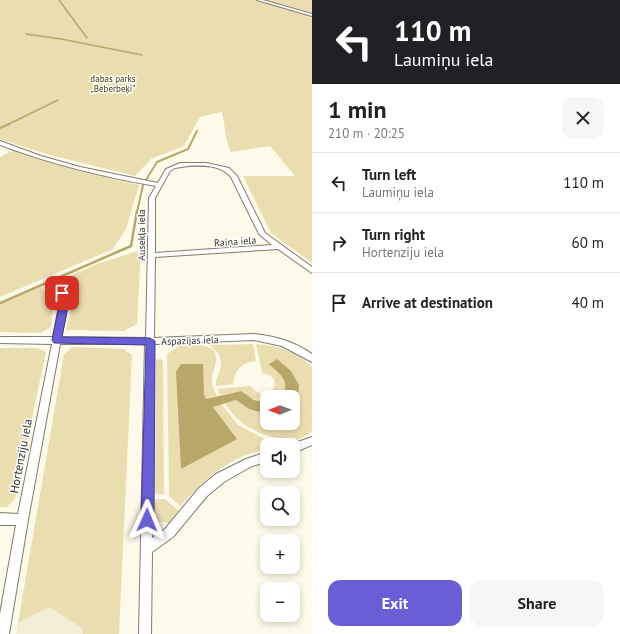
<!DOCTYPE html>
<meta charset="utf-8">
<style>
body{margin:0;font-family:"PT Sans",sans-serif;background:#f6f6f6;color:#222;height:100vh;display:flex;flex-direction:column;font-size:15px;white-space:nowrap}
*{box-sizing:border-box;margin:0}
p{font-size:13px;color:#767676}
.icon{flex:none;width:22px;height:22px;fill:none;stroke:currentColor;stroke-width:2;stroke-linecap:round;stroke-linejoin:round}
.map{position:relative;flex:1;overflow:hidden}
.drawer{display:flex;flex-direction:column;background:#fff;width:308px}
.drawer>*{flex:none}
.top-card{background:#202124;color:#fff;overflow:hidden}
.needle{width:26px;rotate:269deg}
.controls{position:absolute;left:260px;top:390px;display:grid;gap:8px}
.controls a{display:grid;place-items:center;width:40px;height:40px;border-radius:8px;background:#fff;box-shadow:0 2px 6px #0003;font-size:20px}
.pin{position:absolute;display:grid;place-items:center;width:34px;height:34px;color:#fff;margin:-17px;border-radius:8px;box-shadow:0 2px 6px #0006}
.me{position:absolute;width:44px;margin:-22px;rotate:1deg;stroke-linejoin:round;filter:drop-shadow(0 0 3px #0008)}
.turn{display:flex;align-items:center;gap:14px;height:84px;padding:0 16px;font-size:18px}
.turn .icon{width:52px;height:52px;stroke-width:2.5}
.turn b{display:block;font-size:28px;line-height:34px}
.round{display:grid;place-items:center;flex:none;width:42px;height:42px;border-radius:12px;background:#f6f6f6}
.headline{display:flex;align-items:center;justify-content:space-between;height:68px;padding:0 16px}
h1{font-size:24px;font-weight:700;line-height:30px}
.primary-button{display:flex;gap:8px;margin-top:auto;padding:8px 16px}
.primary-button a{flex:1;height:46px;border-radius:12px;background:#6a5ed7;color:#fff;font-size:16px;font-weight:700;line-height:46px;text-align:center}
.primary-button a+a{background:#f6f6f6;color:#222}
ul{padding:0;list-style:none}
li{display:flex;align-items:center;gap:12px;height:60px;padding:0 16px;border-top:1px solid #e0e0e0}
li div{flex:1}
li b{display:block;font-size:15px}
li em{font-style:normal}
main{display:flex;flex:1;min-height:0}
.map>svg:first-child{display:block}
.built{fill:#f3edd6}
.green{fill:#eadeb1}
.water{fill:#b7a768}
.lines{fill:none;stroke-linecap:round;stroke-linejoin:round}
.stream-far2{stroke:#b7a768;stroke-width:1.5}
.stream-far1{stroke:#b7a768;stroke-width:2}
.stream{stroke:#b7a768;stroke-width:2.5}
.minor-casing{stroke:#807c6e;stroke-width:2}
.minor{fill:#fff;fill-rule:evenodd}
.route{fill:#6a5ed7;stroke:#453d8c}
.labels{text-anchor:middle;stroke-width:3;stroke-linejoin:round;paint-order:stroke}
.far-park-label{font-size:9px;fill:#423600;stroke:#fff}
.street-label{font-size:10px;fill:#33322c;stroke:#fff}
.near-street-label{font-size:12px;fill:#33322c;stroke:#fff}
</style>
<main>
<div class="map">
<svg width="312" height="634" viewBox="0 0 312 634">
<rect width="100%" height="100%" fill="#fefaea"/>
<path class="built" d="M49,607L83,629V634H16L18,623Z"/>
<path class="green" d="M0,0H312V263L271,233L243,176H295L270,146L231,152C225,140 225,126 222,112L200,117L184,146L151,159L135,176L50,155L0,139Z
M14,150L80,171L139,185L126,229L113,249L0,297V157Z
M141,250L137,324L124,331L66,330L76,289L67,277L97,264Z
M41,287L53,304L51,327L41,333L0,332V304Z
M253,344L256,361C242,362 234,370 233,384L216,386C215,381 216,380 218,376C224,361 221,355 210,345Z
M256,344C277,345 298,352 312,367V431C306,435 300,440 293,441C288,441 282,439 277,438C254,433 237,423 225,403L236,400L249,409L267,414V423H293V405L298,401L299,385L269,364C279,374 293,382 280,397H267V403C256,402 249,397 241,391L220,395L217,389L251,386C266,408 290,378 262,373Z
M179,346C187,346 197,344 205,346C225,351 212,369 212,381C212,386 215,392 217,396L206,399L176,372L237,439L213,407L221,404L238,425L263,438L271,445H267V449C257,452 247,454 237,459C215,469 197,488 180,506L169,496L167,354Z
M72,347L123,349L132,355L119,634H83V629L49,607L18,623L64,354Z
M0,348H38L46,352L15,499L7,507H0Z
M156,359L163,360L164,494H155Z
M155,499H165L179,511L169,523L160,522C153,516 155,507 155,499Z"/>
<path class="water" d="M277,359L291,371L299,385L298,401L293,405V397H280C293,382 279,374 269,364Z
M181,364H203L204,395L206,399L241,391L254,400L267,403V414L249,409L236,400L213,407L237,439L181,469L176,372Z"/>
<g class="lines">
<path class="stream-far2" d="M59,0L87,38
M26,34L61,39L142,55
M7,125L58,100"/>
<path class="stream-far1" d="M0,128L9,124
M146,180L157,162L188,149L197,131
M137,212L143,185"/>
<path class="stream" d="M0,303L131,246L137,211"/>
<g class="minor-casing">
<path id="minor" d="M257,0H263L312,14V16Z
M0,141L41,156L80,167L158,183L166,169L180,163H206L229,168L237,176L265,233L312,267V273L278,249L155,257L154,338L254,334C275,336 295,342 312,354V362L282,346L254,340L154,344L152,538L165,529L199,488L216,474L246,459L267,452V462L252,466L224,482L207,496L173,537L152,552L151,634H139L145,344H60L28,520L9,634H0V614L16,525H0V513L18,514L52,344L0,343V337H53L60,301L58,293L53,286L57,283C75,290 64,323 61,337L146,338L149,198L156,186C103,177 51,164 0,145ZM188,166C203,165 221,165 231,177L259,234L272,245L155,253V198L170,171L175,168Z
M312,437V445L293,453V445H289Z"/>
</g>
<use href="#minor" class="minor"/>
</g>
<path class="route" d="M62,290L67,293L69,301L62,337L150,338L155,341L154,520L152,524L147,526L143,524L141,520L146,345L54,343L52,340L60,301L58,293Z"/>
<g class="labels">
<g class="far-park-label">
<text x="113" y="82">dabas parks<tspan x="113" dy="10">„Beberbeķi”</tspan></text>
</g>
<g class="street-label">
<text transform="translate(141 235) rotate(-90)" y="4">Ausekļa iela</text>
<text transform="translate(235 241) rotate(-4)" y="4">Raiņa iela</text>
<text transform="translate(190 340) rotate(-2)" y="4">Aspazijas iela</text>
</g>
<g class="near-street-label">
<text transform="translate(21 456) rotate(-79)" y="4">Hortenziju iela</text>
</g>
</g>
</svg>
<div class="controls">
<a><svg class="needle" viewBox="-14 -14 28 28"><path d="M0-13l5 13h-10z" fill="#e53935"/><path d="M0 13l5-13h-10z" fill="#767676"/></svg></a>
<a><svg class="icon" aria-label="sound" viewBox="0 0 24 24"><path d="M4 9h4l5-4v14l-5-4H4zM17 9q2 3 0 6"/></svg></a>
<a><svg class="icon" aria-label="search" viewBox="0 0 24 24"><circle cx="10" cy="10" r="6"/><path d="M15 15l6 6"/></svg></a>
<a>+</a>
<a>−</a>
</div>
<div class="pin" style="left:62px;top:293px;background:#d93025"><svg class="icon" aria-label="arrive" viewBox="0 0 24 24"><path d="M6 21V4h12l-3 4 3 4H6"/></svg></div>
<svg class="me" style="left:147px;top:520px" viewBox="-20 -20 40 40"><path d="M0-17L14 15 0 8-14 15z" fill="#6a5ed7" stroke="#fff" stroke-width="4"/></svg>
</div>
<section class="drawer">
<div class="top-card">
<div class="turn"><svg class="icon" aria-label="left" viewBox="0 0 24 24"><path d="M17 20v-9H6M10 6l-5 5 5 5"/></svg><div><b>110 m</b>Laumiņu iela</div></div>
</div>
<div class="headline"><div><h1>1 min</h1><p>210 m · 20:25</p></div><a class="round"><svg class="icon" aria-label="close" viewBox="0 0 24 24"><path d="M6 6l12 12M18 6L6 18"/></svg></a></div>
<ul>
<li><svg class="icon" aria-label="left" viewBox="0 0 24 24"><path d="M17 20v-9H6M10 6l-5 5 5 5"/></svg><div><b>Turn left</b><p>Laumiņu iela</p></div><em>110 m</em></li>
<li><svg class="icon" aria-label="right" viewBox="0 0 24 24"><path d="M7 20v-9h11M14 6l5 5-5 5"/></svg><div><b>Turn right</b><p>Hortenziju iela</p></div><em>60 m</em></li>
<li><svg class="icon" aria-label="arrive" viewBox="0 0 24 24"><path d="M6 21V4h12l-3 4 3 4H6"/></svg><div><b>Arrive at destination</b></div><em>40 m</em></li>
</ul>
<div class="primary-button"><a>Exit</a><a>Share</a></div>
</section>
</main>
